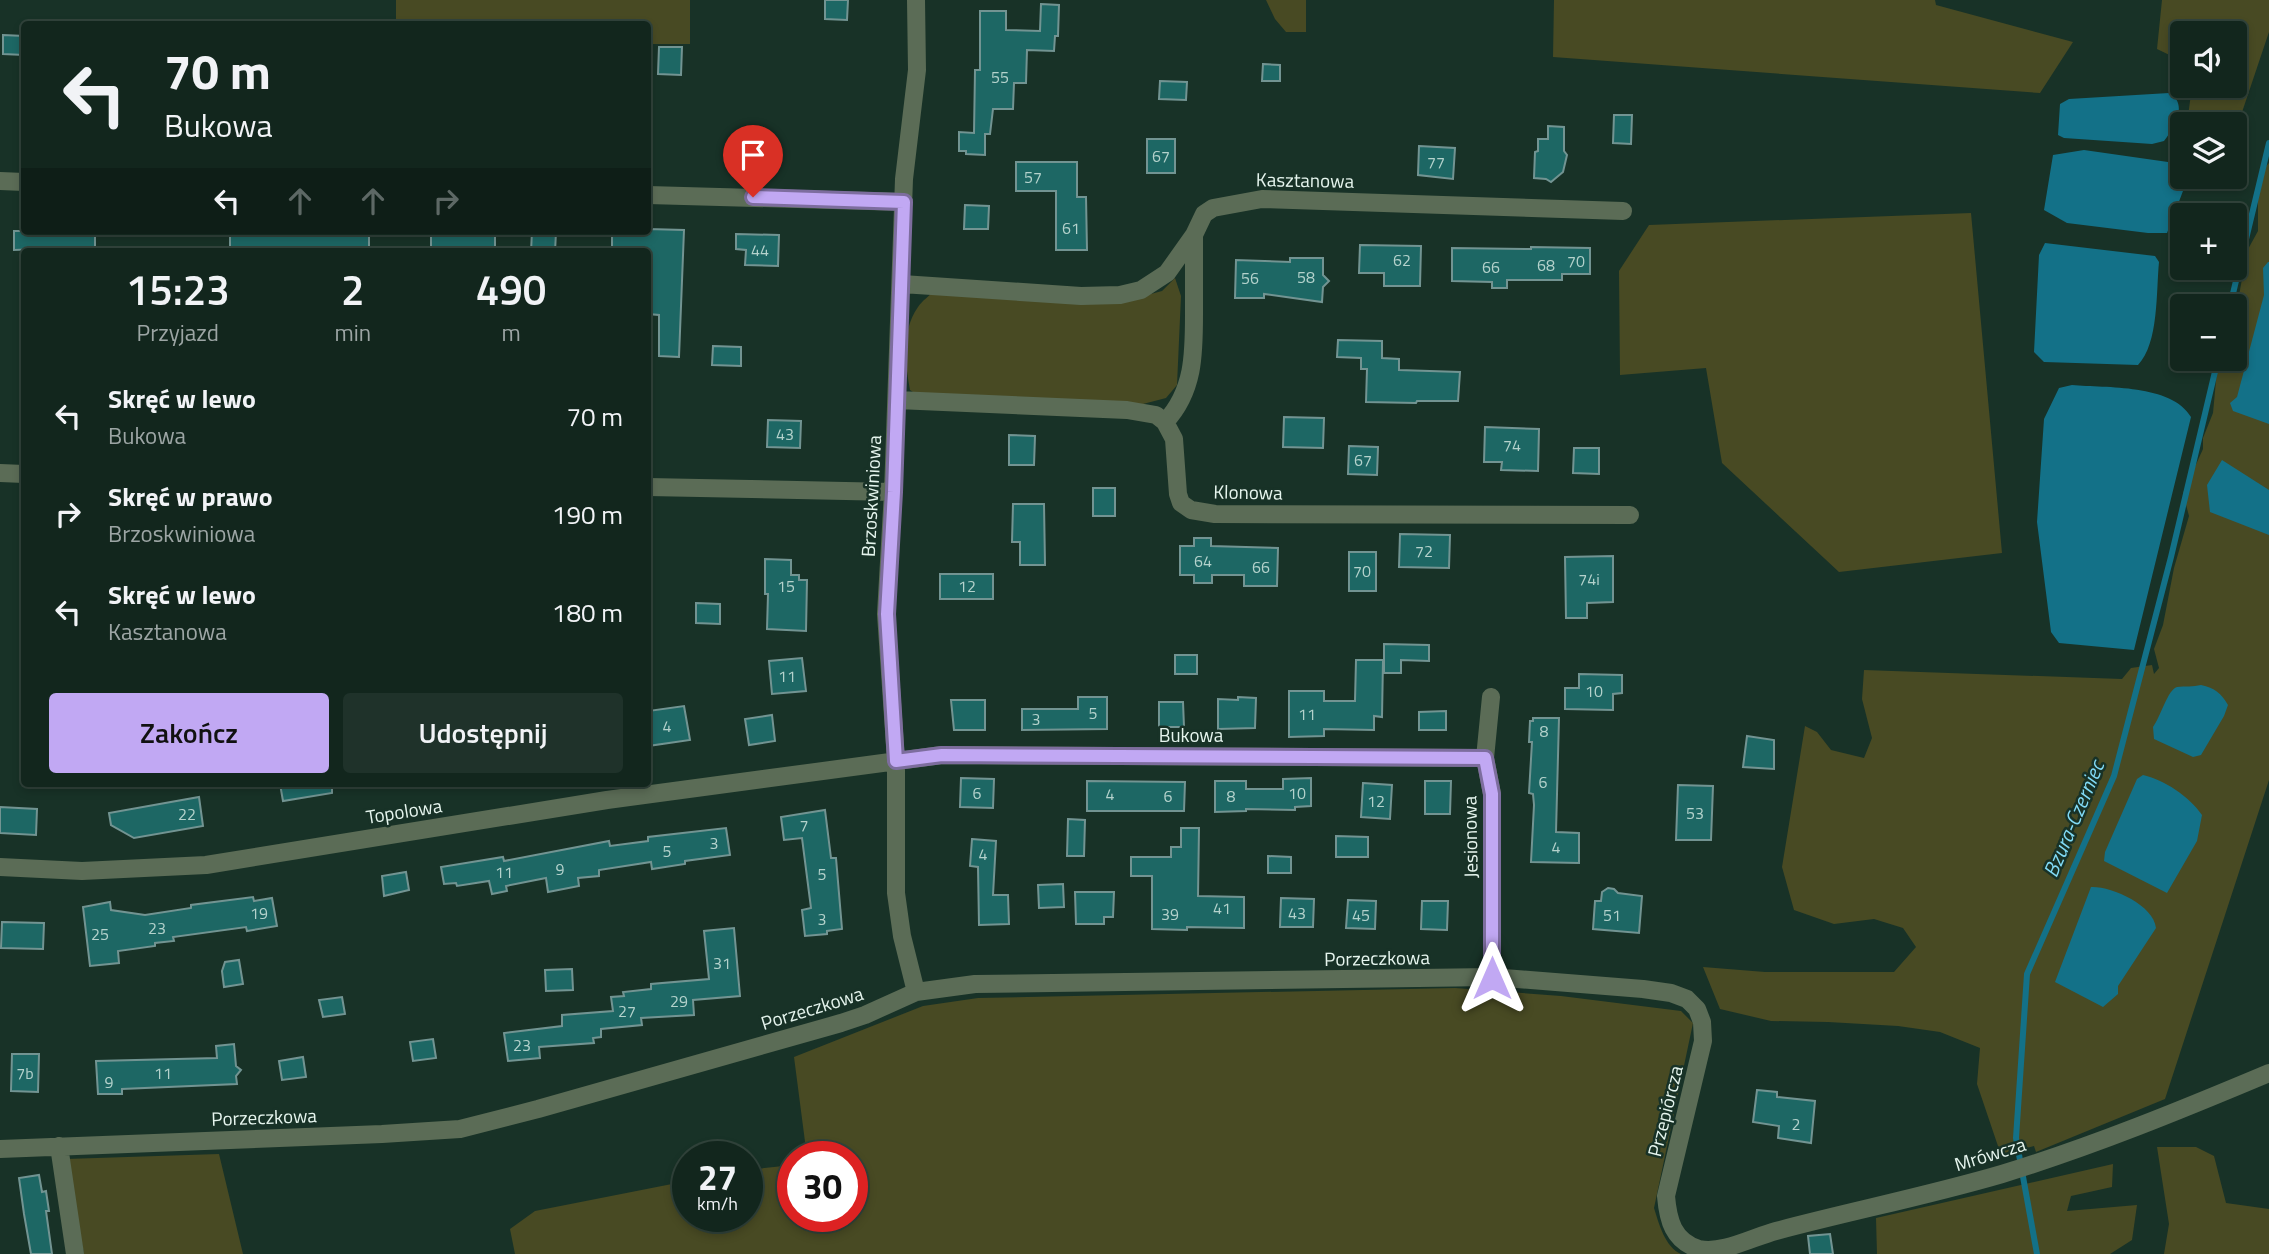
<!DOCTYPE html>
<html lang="pl">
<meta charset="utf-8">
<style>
body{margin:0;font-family:"Titillium Web",sans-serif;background:#1f322a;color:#f1f3f6;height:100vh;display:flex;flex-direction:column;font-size:26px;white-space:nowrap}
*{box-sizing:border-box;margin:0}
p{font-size:23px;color:#9ca5a4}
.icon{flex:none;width:38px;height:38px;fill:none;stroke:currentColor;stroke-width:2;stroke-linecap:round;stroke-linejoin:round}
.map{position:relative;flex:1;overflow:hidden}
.details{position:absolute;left:21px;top:248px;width:630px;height:539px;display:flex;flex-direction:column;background:#12261d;border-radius:7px;box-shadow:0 4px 10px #0003,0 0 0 2px #31433b}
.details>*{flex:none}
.top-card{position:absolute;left:21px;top:21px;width:630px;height:214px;border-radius:7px;box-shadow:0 4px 10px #0003,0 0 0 2px #31433b;background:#12261d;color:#f1f3f6;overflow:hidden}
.fabs{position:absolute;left:2170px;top:21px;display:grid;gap:14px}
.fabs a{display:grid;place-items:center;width:77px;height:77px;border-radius:7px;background:#12261d;box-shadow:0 4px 10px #0003,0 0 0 2px #31433b;font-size:35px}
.speed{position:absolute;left:672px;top:1141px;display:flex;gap:14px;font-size:35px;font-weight:700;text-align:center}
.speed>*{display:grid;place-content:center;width:91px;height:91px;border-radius:50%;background:#12261d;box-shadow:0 4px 10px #0003,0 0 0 2px #31433b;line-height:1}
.speed small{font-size:18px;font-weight:400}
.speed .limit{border:10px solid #d22;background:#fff;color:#111}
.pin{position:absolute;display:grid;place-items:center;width:60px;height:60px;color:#fff;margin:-72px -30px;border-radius:50% 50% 50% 0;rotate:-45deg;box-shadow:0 0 7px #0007}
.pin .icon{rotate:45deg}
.me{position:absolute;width:77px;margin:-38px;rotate:0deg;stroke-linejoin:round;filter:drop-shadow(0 0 5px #0008)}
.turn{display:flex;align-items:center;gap:24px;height:147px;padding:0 28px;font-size:32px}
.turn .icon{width:91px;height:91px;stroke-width:2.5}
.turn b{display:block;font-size:49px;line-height:60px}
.lanes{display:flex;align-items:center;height:66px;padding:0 28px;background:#0003;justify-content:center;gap:35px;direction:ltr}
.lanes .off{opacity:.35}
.eta{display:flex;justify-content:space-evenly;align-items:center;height:119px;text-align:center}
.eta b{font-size:42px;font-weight:600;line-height:49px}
.button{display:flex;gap:14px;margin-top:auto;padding:14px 28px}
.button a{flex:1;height:80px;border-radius:7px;background:#c1a8f3;color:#111;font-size:28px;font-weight:600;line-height:80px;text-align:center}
.button a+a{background:#1f322a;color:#f1f3f6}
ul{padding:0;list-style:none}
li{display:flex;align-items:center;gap:21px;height:98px;padding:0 28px}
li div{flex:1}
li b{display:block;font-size:26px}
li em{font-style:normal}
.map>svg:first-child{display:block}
.green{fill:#484a23}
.water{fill:#137188}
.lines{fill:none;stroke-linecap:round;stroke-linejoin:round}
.stream{stroke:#137188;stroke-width:6}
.building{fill:#1d6764;stroke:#729492;stroke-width:2}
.minor{stroke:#5b6c56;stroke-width:18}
.route-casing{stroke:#7d6d9e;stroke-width:18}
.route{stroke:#c1a8f3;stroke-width:12}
.labels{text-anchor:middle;stroke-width:5;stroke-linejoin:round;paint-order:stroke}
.number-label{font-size:16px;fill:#b4d2cc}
.street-label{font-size:19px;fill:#e6f5ee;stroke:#183227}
.water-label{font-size:21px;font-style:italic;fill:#81daf5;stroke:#183227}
</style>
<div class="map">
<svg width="2269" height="1254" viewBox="0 0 2269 1254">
<rect width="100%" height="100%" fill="#183227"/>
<path class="green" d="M396,0H690V44H648V24H396Z
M1266,0H1306V32H1286L1275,19Z
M1554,0H1935L1936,5L2073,42L2040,93L1553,57Z
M2162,0H2269V32L2235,133V124H2187L2192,86H2235V33H2182V61L2157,49Z
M2269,163V780L2165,1099L2036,1152L2034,1146L2001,1155L1977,1084L1980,1048L1940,1032L1898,1026L1828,1022L1771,1021L1720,1009L1703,967L1765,972H1894L1916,947L1903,928L1874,919L1834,924L1794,910L1782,867L1805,726L1817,732L1831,750L1864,758L1872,738L1862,699L1864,670L2122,679L2131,668L2152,665L2154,674L2159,668L2154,649L2163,625L2174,568L2189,516L2183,493L2203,449V438L2213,413L2217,370L2222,359H2235V318L2247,251L2258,231V199L2266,166Z
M1971,213L2002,553L1839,572L1722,463L1706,368L1620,375L1619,271L1649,225Z
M1175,278L1181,296L1177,385L1166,398L1143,404L919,396L910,390C905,363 901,331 918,307C922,301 929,296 934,291L1136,298L1162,291Z
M1455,988L1561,996L1681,1011L1693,1023L1654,1208C1659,1224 1665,1247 1681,1254H515L510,1229L535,1211L677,1183H688V1216H747V1170L793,1165V1216H852V1157H807L794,1057L923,1006L978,998Z
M2157,1147H2196L2214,1156L2226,1203L2269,1209V1254H2164L2169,1224Z
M219,1154L243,1254H84L66,1159Z
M2113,1164L2112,1187L2071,1196L2067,1211L2137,1205L2132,1240L2110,1254H1877L1876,1218Z"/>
<path class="water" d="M2169,93C2189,104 2174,128 2164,141L2152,144L2064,138L2058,135L2060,104L2069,99Z
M2084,150L2182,164V177H2186L2183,191L2167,233H2148L2067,223L2044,210L2053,155Z
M2045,243L2155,256L2159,262C2156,292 2159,343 2138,365L2044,362L2034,352L2039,255Z
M2268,262H2269V424L2233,411L2230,403L2237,397L2264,295L2263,268Z
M2072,385C2106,388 2172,384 2191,417L2134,650L2059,643L2051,632L2037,522L2044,419L2059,388Z
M2222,460L2269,490V535L2210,512L2207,485Z
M2201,685C2215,688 2221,693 2228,705L2224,716L2201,755L2193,757L2154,739L2153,727C2160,718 2168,689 2177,687C2185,686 2193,687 2201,685Z
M2143,775C2163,779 2190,797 2202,815L2197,841L2167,893L2104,861L2105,852L2137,779Z
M2091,887C2111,886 2154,905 2156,928L2118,986V994L2103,1007L2055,982Z"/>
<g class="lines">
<path class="stream" d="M2230,306L2269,143
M2037,1254L2016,1138L2027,974L2114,776L2171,557L2218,359"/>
</g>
<path class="building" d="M825,0H848L847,20L825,19Z
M1041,4L1059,5L1058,36H1055L1054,51L1027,50L1026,83H1014L1013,109H993L990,134H985V155L966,154V151H959V132L974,133L975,70H980V11H1006V30L1040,31Z
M3,35L24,36V55L3,54Z
M659,47H682L681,75L658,74Z
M1263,64L1280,65V81H1262Z
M1160,81L1187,82L1186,100L1159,99Z
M1614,115H1632L1631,144L1613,143Z
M1548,126L1564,127V151L1567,155L1563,172L1551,182L1546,179L1534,178L1535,152L1538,151V139H1548Z
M1147,139H1175V173H1147Z
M1419,146L1455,148L1453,179L1418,175Z
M1016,162H1077V197H1086L1087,250H1056V191H1016Z
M965,205L989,206L988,229H964Z
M648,229L684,230L679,357L659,356V315L648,314V252H612V231H648Z
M14,231H95V247L14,250Z
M230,231H369V252H230Z
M431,231H495V252H431Z
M532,231L556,232L555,252H531Z
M736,234L779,235L778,266L745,265L746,250L736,249Z
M1360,245L1421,246L1420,286H1384V273H1359Z
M1531,247L1590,248V274H1562V280H1507V288H1492V282L1452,281V248L1531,249Z
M1290,258H1323V275L1329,281L1323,287L1322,302L1264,294V298H1235L1236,260L1290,262Z
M1338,340L1382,341V358L1399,359V370L1460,372L1458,401H1417L1416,403L1366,402L1367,369H1361V358L1337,357Z
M713,346L741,347V366L712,365Z
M1284,417L1324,418L1323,448L1283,447Z
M768,420L801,421L800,448L767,447Z
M1485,427L1539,429L1538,471L1501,470L1502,462H1484Z
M1009,435L1035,436L1034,465H1009Z
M1349,446L1378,447L1377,475L1348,474Z
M1574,448H1599V474L1573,473Z
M1093,488H1115V516H1093Z
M1013,504H1044L1045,565H1020V542H1012Z
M1400,534L1450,535L1449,568L1399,567Z
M1194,538H1211V546L1278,548L1277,586H1244V575H1212V583H1194V575H1180V546H1194Z
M1349,552H1376V591H1349Z
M1613,556V602L1587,603V618H1566L1565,557Z
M765,559L791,560V575H799V580H807L806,631L767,629L768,594H765Z
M940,574H993V599H940Z
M696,603L720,604V624L696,623Z
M1384,644L1429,645V661L1401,660V673H1384Z
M1175,655H1197V674H1175Z
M802,658L806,691L772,694L769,661Z
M1356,660H1383L1382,717L1374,716V730L1324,729V736L1289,737V691H1324V701H1355Z
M1579,674L1622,675V693L1613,694V710L1565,709V688H1579Z
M1078,697H1107V729L1022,730V709H1078Z
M1238,697L1256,698L1255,728L1218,729V699L1238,700Z
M951,700H985V730H954Z
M1159,702H1183L1184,727H1159Z
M684,706L690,740L648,746V711Z
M1446,711V730H1419V712Z
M772,715L775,741L749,745L745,719Z
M1533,718H1559L1556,832L1579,833V863L1531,862L1534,805L1533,794L1529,793L1532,742H1529L1530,721H1533Z
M1747,736L1774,740V769L1743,767Z
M961,778L994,779L993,808L960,807Z
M1311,778V806L1295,807V810L1246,809V811L1215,812V781H1246V789H1283V779Z
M1087,781L1185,782L1184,811H1087Z
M1425,781H1451L1450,814H1425Z
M1363,783L1392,785L1390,819L1361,817Z
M280,784H332V793L283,801Z
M1678,785L1713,786L1711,840H1676Z
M199,797L203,826L134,838L111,825L109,813Z
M0,807L37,809L36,835L0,833Z
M825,810L831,858H836L842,929L827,931V934L805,936L802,910L811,908L802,838L784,840L781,817Z
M1068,819L1085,820L1084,856H1067Z
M726,828L730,855L685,861V864L652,869L651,862L599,870V876L578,878L579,886L548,892L546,878L506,886L507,891L492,894L489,881L457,886L456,883L444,884L441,867L503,857L504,861L609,841L610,846L648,841V837Z
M1181,828H1199L1198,896L1244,897V928L1187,927V930L1152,929V876H1131V857H1171V847H1181Z
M1336,836L1368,837V857H1336Z
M972,839L996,841L993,895H1008L1009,924L979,925L978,867L970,866Z
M1268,856L1291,857V873H1268Z
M406,872L409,890L384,896L382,876Z
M1063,884L1064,907L1039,908L1038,885Z
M1608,888L1614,889L1618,893L1642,896L1639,933L1593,929L1595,901H1601L1602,892Z
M1075,892H1114L1113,917H1104V924H1076Z
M253,897L254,901L272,898L277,926L247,931L246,927L173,937L174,941L155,943V946L118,951L119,963L90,966L83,907L110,902L111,910L145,915L191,908V905Z
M1281,898L1314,899L1313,927H1280Z
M1348,900L1376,901L1375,929L1346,928Z
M1422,901H1448L1447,930L1421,929Z
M2,922L44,923L43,949L1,948Z
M734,928L740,996L693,1000L694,1015L641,1018L642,1025L601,1029V1037L593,1038L594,1043L539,1047L540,1058L508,1061L504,1033L562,1026V1015L613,1011L611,997L624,996L623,992L651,989V984L709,979L704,931Z
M239,960L243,984L224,987L222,971L225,962Z
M572,969L573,990L546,991L545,970Z
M342,997L345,1014L323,1017L319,1000Z
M433,1039L436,1058L413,1061L410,1042Z
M234,1044L236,1066L241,1070L236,1076L237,1084L122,1089V1094H98L96,1061L217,1058L216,1046Z
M12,1054H39L38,1092L11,1091Z
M303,1057L306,1077L282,1080L279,1061Z
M1757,1090L1777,1092V1097L1815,1101L1811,1143L1778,1138L1779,1126L1753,1122Z
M39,1175L42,1192L46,1191L49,1211H46L52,1254H31L24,1214L19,1178Z
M1830,1234L1833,1254H1810L1808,1236Z"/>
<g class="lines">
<path class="minor" d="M0,181L24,182
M648,195L904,202
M902,284L1081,296L1120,295L1141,290L1167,273L1194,235L1204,214L1213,208L1262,199L1623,211
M897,400L1127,410L1156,415L1165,422L1174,439L1178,494L1181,503L1191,510L1215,514L1630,515
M1165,422C1195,390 1194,351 1194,310C1194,285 1194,260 1194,235
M0,473L24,474
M648,487L893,492
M1491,697L1485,758L1492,794V977
M0,867L82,871L206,865L607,800L942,755L1485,758
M916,992L902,936L896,893V761L886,614L893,492L904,179L917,70L916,0
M59,1146L75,1254
M0,1149L382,1134L460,1129L538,1109L841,1023L865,1015L916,992L975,984L1492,977L1643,989L1671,993L1687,999L1697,1009L1702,1022L1703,1041L1666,1196C1668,1220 1673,1241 1699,1249C1723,1254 1753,1237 1776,1231C1851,1211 1927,1196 2002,1174C2093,1146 2181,1110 2269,1073"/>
</g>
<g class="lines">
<g class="route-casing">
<path id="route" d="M753,197L904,202L894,492L887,614L896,761L942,755L1485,758L1492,794V978"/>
</g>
<use href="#route" class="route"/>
</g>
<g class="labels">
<g class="number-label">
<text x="1000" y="83">55</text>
<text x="1161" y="162">67</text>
<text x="1436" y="168">77</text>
<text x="1033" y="183">57</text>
<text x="1071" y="234">61</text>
<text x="760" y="256">44</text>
<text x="1402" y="266">62</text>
<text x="1576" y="267">70</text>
<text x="1546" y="271">68</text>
<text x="1491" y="273">66</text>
<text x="1306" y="283">58</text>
<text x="1250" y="284">56</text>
<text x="785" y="440">43</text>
<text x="1512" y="451">74</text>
<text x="1363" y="466">67</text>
<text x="1424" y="557">72</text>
<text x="1203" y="567">64</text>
<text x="1261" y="573">66</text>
<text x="1362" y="577">70</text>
<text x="1589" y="585">74i</text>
<text x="786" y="592">15</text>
<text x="967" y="592">12</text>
<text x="787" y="682">11</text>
<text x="1594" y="697">10</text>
<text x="1093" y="719">5</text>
<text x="1307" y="720">11</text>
<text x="1036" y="725">3</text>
<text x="667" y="732">4</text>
<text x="1544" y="737">8</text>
<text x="1543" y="788">6</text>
<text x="977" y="799">6</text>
<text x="1297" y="799">10</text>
<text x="1110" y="800">4</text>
<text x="1168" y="802">6</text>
<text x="1231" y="802">8</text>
<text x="1376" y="807">12</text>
<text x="1695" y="819">53</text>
<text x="187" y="820">22</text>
<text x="804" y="831">7</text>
<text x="714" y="849">3</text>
<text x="1556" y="853">4</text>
<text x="667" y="857">5</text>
<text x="983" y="860">4</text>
<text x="560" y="875">9</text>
<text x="504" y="878">11</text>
<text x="822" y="880">5</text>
<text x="1222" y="914">41</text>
<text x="259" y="919">19</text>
<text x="1297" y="919">43</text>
<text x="1170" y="920">39</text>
<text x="1361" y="921">45</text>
<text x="1612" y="921">51</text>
<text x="822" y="925">3</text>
<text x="157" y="934">23</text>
<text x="100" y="940">25</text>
<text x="722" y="969">31</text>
<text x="679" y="1007">29</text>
<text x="627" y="1017">27</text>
<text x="522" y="1051">23</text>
<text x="25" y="1079">7b</text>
<text x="163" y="1079">11</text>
<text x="109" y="1088">9</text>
<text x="1796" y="1130">2</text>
</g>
<g class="street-label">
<text transform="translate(1305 180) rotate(1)" y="7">Kasztanowa</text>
<text transform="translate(1248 492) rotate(1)" y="7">Klonowa</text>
<text transform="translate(871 496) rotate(-87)" y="7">Brzoskwiniowa</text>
<text x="1191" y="742">Bukowa</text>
<text transform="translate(404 811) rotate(-9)" y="7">Topolowa</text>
<text transform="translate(1470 837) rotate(-91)" y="7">Jesionowa</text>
<text transform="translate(1377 958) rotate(-1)" y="7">Porzeczkowa</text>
<text transform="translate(812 1008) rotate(-17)" y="7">Porzeczkowa</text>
<text transform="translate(1665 1111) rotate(-76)" y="7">Przepiórcza</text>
<text transform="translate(264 1117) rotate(-2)" y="7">Porzeczkowa</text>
<text transform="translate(1990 1154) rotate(-17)" y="7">Mrówcza</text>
</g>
<g class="water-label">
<text transform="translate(2074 819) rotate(-67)" y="7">Bzura-Czerniec</text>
</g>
</g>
</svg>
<div class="fabs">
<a><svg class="icon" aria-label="sound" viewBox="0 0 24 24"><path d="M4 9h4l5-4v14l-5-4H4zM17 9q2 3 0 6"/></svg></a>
<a><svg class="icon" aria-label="layers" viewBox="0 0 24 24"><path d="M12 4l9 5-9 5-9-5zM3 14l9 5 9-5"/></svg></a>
<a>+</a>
<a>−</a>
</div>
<div class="speed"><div>27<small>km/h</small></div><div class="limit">30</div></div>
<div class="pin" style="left:753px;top:197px;background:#d93025"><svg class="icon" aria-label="arrive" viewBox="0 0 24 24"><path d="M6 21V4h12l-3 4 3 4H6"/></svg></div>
<svg class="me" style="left:1492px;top:978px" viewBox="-20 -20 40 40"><path d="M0-17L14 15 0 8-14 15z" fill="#c1a8f3" stroke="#fff" stroke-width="4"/></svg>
<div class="top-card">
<div class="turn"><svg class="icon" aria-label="left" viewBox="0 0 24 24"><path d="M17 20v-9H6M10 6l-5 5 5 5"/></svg><div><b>70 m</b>Bukowa</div></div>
<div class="lanes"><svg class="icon" aria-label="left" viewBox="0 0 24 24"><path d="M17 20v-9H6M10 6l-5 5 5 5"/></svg><svg class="icon off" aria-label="ahead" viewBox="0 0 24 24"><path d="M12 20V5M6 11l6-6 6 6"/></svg><svg class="icon off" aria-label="ahead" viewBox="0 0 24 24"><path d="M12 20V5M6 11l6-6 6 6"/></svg><svg class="icon off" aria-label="right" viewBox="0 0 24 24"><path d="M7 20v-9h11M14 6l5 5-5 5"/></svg></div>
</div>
<section class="details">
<div class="eta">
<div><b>15:23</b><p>Przyjazd</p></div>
<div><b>2</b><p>min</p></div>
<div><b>490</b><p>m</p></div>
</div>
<ul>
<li><svg class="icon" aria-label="left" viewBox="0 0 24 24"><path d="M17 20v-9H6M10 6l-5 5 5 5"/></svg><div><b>Skręć w lewo</b><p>Bukowa</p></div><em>70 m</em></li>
<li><svg class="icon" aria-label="right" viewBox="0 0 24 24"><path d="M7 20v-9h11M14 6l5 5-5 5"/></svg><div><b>Skręć w prawo</b><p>Brzoskwiniowa</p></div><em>190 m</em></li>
<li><svg class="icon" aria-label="left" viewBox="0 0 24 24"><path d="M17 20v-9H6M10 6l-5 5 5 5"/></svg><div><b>Skręć w lewo</b><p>Kasztanowa</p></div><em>180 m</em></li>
</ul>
<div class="button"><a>Zakończ</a><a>Udostępnij</a></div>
</section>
</div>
